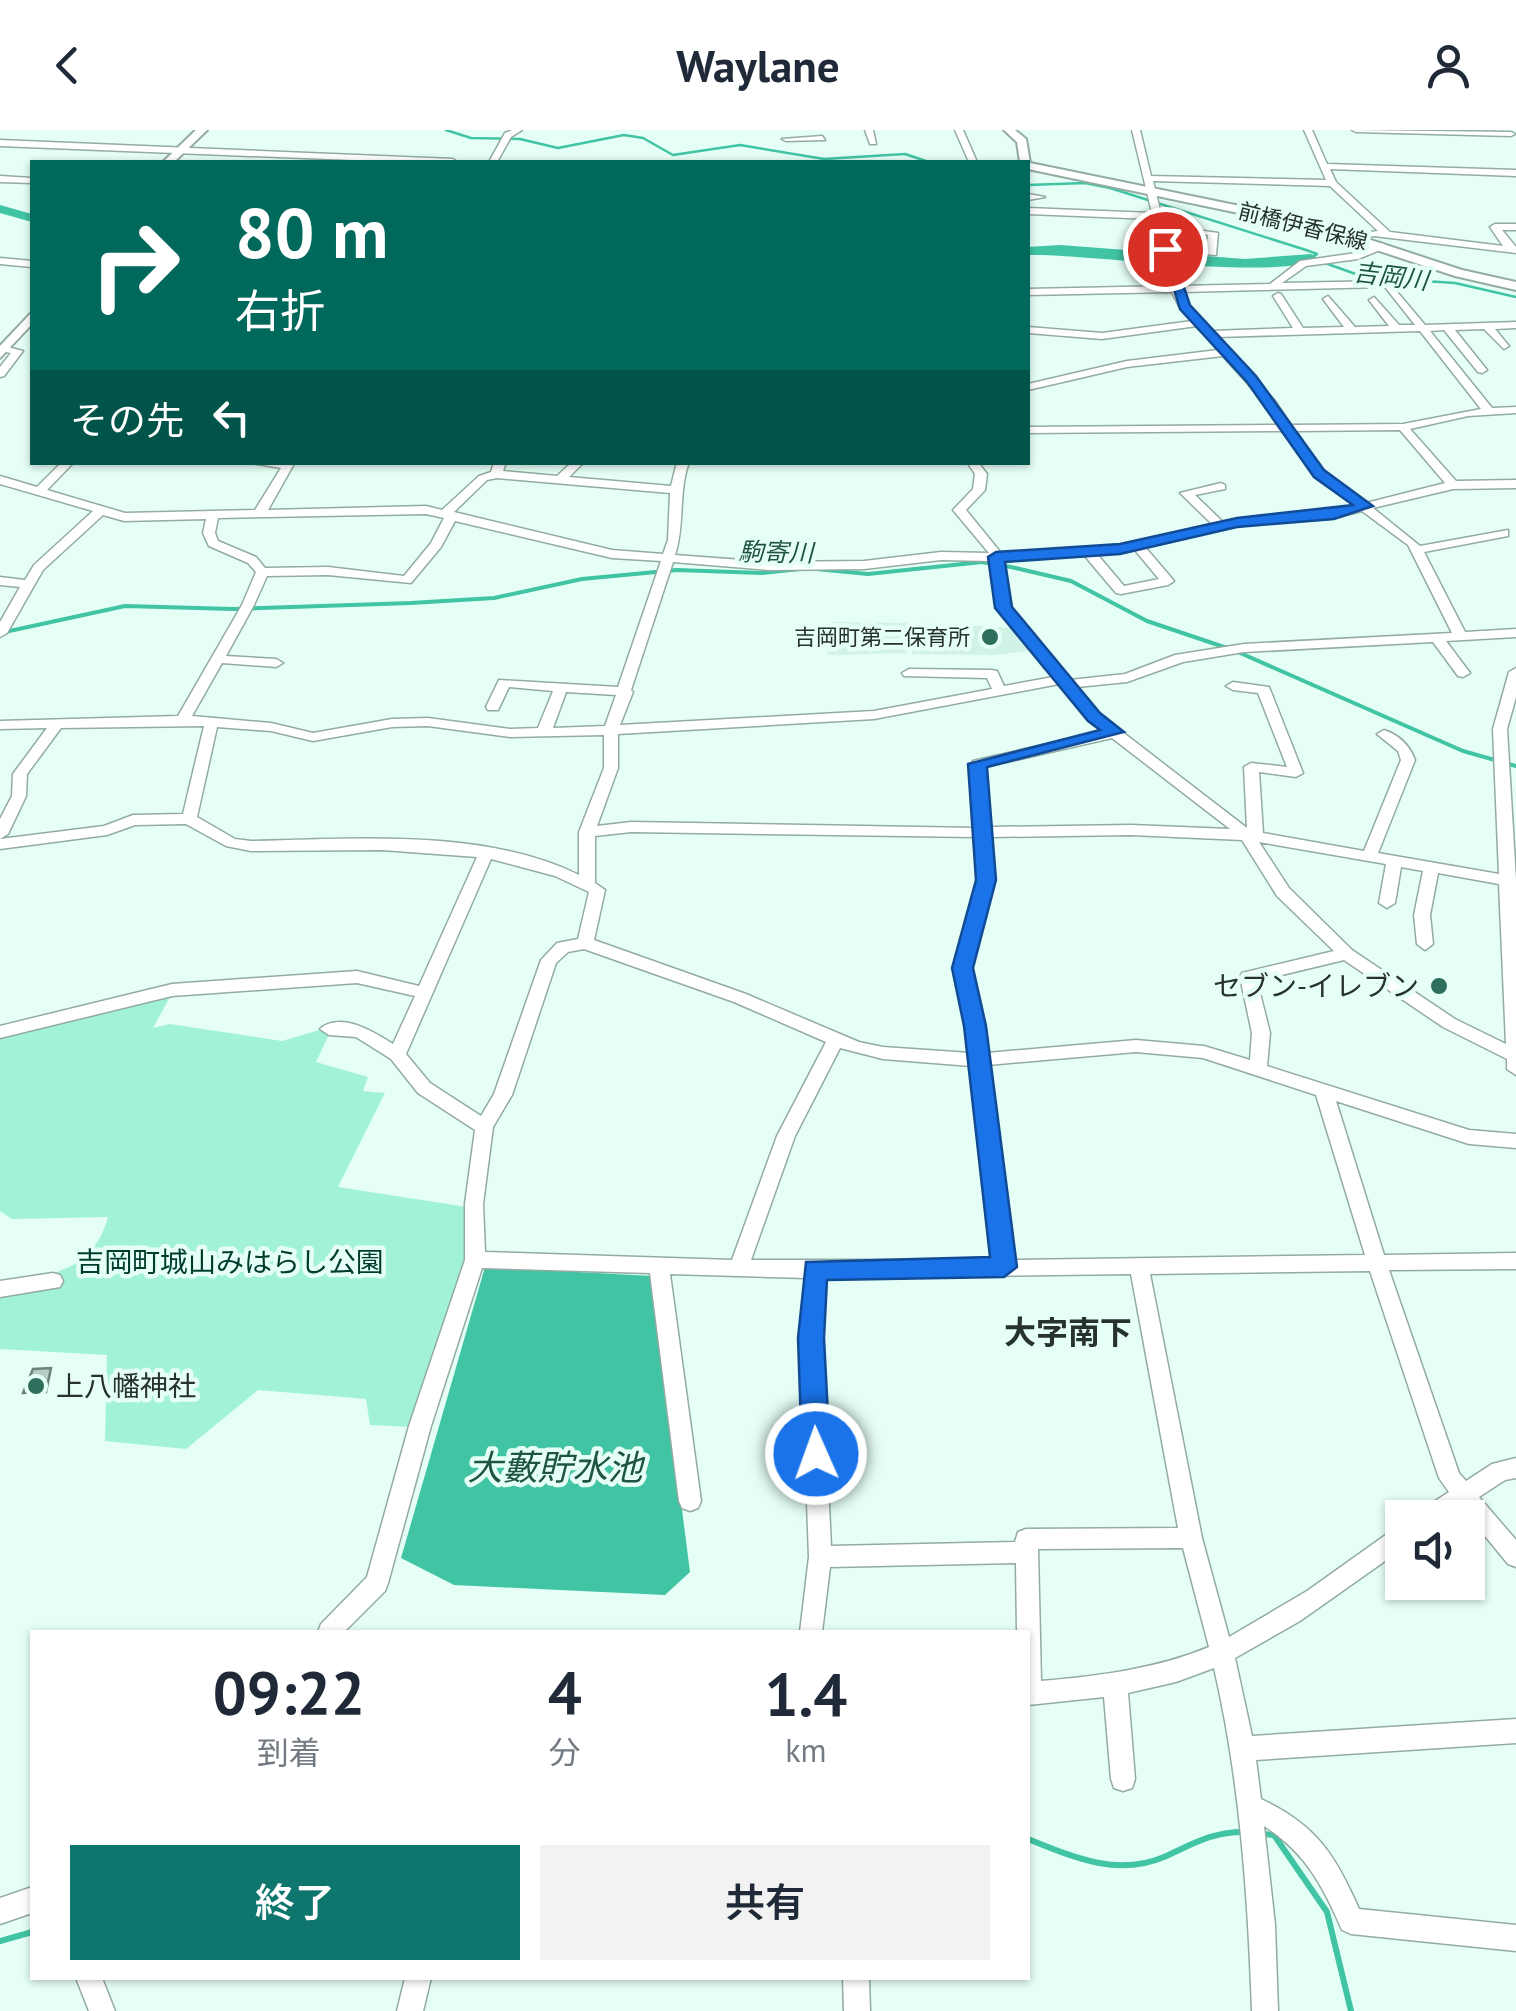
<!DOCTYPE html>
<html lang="ja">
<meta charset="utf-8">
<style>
body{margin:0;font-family:"PT Sans","Noto Sans JP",sans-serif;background:#f2f2f3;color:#1f2937;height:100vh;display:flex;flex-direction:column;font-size:38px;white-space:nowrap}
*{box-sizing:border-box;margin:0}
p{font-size:32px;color:#747a83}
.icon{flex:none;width:55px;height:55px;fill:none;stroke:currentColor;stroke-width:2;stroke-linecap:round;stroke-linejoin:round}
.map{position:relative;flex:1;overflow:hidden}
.side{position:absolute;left:30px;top:1500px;width:1000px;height:350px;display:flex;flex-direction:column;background:#fff;border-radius:0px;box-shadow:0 2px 8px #0004}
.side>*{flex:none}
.hud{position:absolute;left:30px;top:30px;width:1000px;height:305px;border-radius:0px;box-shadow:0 2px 8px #0004;background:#00695c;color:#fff;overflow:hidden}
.fabs{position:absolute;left:1385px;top:1370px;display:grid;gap:20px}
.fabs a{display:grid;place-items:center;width:100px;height:100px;border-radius:0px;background:#fff;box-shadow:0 2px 8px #0004;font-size:50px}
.pin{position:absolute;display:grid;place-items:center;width:85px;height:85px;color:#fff;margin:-42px;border:5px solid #fff;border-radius:50%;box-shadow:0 2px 10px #0007}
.me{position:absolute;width:110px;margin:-55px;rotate:358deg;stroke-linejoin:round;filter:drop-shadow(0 0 8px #0008)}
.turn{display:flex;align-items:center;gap:35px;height:210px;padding:0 40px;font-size:45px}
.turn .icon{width:130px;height:130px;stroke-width:2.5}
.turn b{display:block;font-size:70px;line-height:85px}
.then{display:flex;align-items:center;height:95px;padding:0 40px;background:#0003;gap:20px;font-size:38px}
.eta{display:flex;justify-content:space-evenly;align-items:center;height:170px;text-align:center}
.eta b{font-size:60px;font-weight:600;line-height:70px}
.action{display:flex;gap:20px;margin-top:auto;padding:20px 40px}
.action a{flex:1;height:115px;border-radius:0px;background:#0f766e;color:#fff;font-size:40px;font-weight:600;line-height:115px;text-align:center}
.action a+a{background:#f2f2f3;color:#1f2937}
header{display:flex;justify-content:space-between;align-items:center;height:130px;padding:0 40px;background:#fff;font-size:45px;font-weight:600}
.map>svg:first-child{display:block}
.built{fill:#d1f3e7}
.green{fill:#a2f2d9}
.water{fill:#41c4a3}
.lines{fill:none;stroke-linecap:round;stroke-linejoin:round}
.stream-far2{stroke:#41c4a3;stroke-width:2.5}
.stream-far1{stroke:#41c4a3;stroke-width:4}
.stream{stroke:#41c4a3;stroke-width:6}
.river{fill:#41c4a3;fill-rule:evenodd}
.building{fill:#b5cec5;stroke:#6b827a;stroke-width:2.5}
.minor-casing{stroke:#93aba2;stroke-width:3}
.major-casing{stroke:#93aba2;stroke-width:4}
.minor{fill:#fff;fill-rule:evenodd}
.major{fill:#fff;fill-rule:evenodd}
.route{fill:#1a73e8;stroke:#114b97;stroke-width:2.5}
.poi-dot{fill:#2e6e5d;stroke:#e5fff6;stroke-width:4}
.labels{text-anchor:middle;stroke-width:9;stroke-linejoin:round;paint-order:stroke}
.far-street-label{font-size:22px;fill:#27312d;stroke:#e5fff6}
.far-poi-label{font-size:22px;fill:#27312d;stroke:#e5fff6;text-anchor:end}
.far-water-label{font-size:25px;font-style:italic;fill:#1f5445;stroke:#e5fff6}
.poi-label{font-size:28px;fill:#27312d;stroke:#e5fff6;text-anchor:end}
.park-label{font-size:28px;fill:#003d2f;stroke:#e5fff6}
.quarter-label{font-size:32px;font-weight:bold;fill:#27312d;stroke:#e5fff6}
.near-water-label{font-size:35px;font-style:italic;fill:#1f5445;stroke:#e5fff6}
</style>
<header><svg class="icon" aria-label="back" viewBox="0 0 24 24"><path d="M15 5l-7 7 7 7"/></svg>Waylane<svg class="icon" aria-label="person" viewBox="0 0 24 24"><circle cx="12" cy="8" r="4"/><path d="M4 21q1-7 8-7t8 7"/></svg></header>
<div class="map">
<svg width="1516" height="1881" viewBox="0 0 1516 1881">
<rect width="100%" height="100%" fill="#e5fff6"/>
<path class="built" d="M833,492L913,493L907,523L827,525Z
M916,493L1016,498L1034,520L996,525L912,524Z"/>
<path class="green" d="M171,865L153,898L170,894L282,911L333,896L316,932L368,947L363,961L385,963L338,1057L467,1077L464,1132L412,1297L370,1295L366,1269L258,1260L186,1319L105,1311L107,1225L0,1219V1155C50,1145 93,1142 108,1087L12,1089L0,1081V906Z"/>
<path class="water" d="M485,1137L652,1146L690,1442L665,1465L454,1455L401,1428Z"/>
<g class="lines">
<path class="stream-far2" d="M446,0L471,8L520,9L558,18L624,5L643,8L673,25L740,15L824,29L905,24L929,32
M1028,55L1085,53L1110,58L1306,120L1317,124L1311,128L1364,147L1455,153L1516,167"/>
<path class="stream-far1" d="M816,439L868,444L982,432L1011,437L1071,451L1147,491L1227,518
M0,503L125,476L234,479L411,473L494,468L582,449L677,440L762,443L800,439
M1238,522L1463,621L1516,636"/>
<path class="stream" d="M1262,1704L1274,1705L1327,1782L1351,1881
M1028,1709C1073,1727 1117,1747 1164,1727C1193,1714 1213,1701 1246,1702
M0,1811L32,1802"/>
<path class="river" d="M0,75L32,84V92L0,83Z
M1060,115L1245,129L1311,124L1318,128C1284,152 1084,123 1028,125V117Z"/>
</g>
<path class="building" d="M51,1238L46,1262L23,1263L33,1239Z"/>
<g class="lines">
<g class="minor-casing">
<path id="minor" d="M512,0H522L511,7L497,32H489L505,3Z
M865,0H873L876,14H870Z
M955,0H963L977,32H969Z
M1132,0H1140L1151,46L1326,50L1304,0H1312L1327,34L1516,40V46L1330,39L1336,52L1390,102L1503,116L1490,97L1495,94H1516V100H1502L1516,117V123L1374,106L1349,109V105L1378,101L1330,56L1153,51L1169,117L1206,120L1208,105L1183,102V98L1218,103L1216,125L1171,122L1179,156L1270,154L1300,131L1356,123L1382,113L1387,116L1385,118L1358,129L1306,136L1282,153L1388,151L1425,195L1516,192V198L1495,199L1509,216L1504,219L1484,199L1455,200L1487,240L1482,243L1478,242L1444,200L1430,201L1492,278L1516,277V283L1468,286L1410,299L1456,351L1516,350V358L1453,359L1373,378L1420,416L1508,400V406L1424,422L1465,502L1516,499V507L1446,511L1470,543L1463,547L1458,546L1433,512L1244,522L1183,532L1127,552L1077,557L1099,584L1247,698L1244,637L1251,633L1287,637L1258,563L1233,560L1226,556L1233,552L1269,557L1303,643L1296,647L1259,642L1263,703L1364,721L1401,630L1398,621L1377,604L1384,600C1399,605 1410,616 1415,630L1378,723L1499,744L1493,599L1509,542L1516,538V567L1507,599L1516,750V945L1507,939V929L1443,897L1344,830L1257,851L1270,903L1267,936L1469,1000L1516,1004V1018L1469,1014L1336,971L1384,1125L1516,1123V1139L1389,1140L1459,1343L1466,1351L1492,1334L1516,1328V1348L1505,1350L1479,1367L1516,1410V1437L1508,1434L1462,1378L1447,1388H1417L1420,1381L1449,1362L1439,1348L1370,1141L1150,1144L1202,1408L1229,1507L1307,1461L1394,1399L1402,1396V1419L1300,1491L1235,1528L1252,1606L1516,1589V1613L1256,1630L1261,1669C1316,1695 1335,1724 1359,1779L1516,1795V1821L1351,1804L1342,1800C1323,1756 1305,1722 1264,1696L1275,1795L1278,1881H1252C1248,1766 1240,1650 1214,1538L1176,1552L1128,1563L1135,1649L1132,1658L1123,1661L1114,1658L1111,1649L1104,1567L1028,1575V1502H1017L1016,1433L830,1437L822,1502H800L809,1427L801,1208L805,1148L670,1144L701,1371L698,1378L690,1381L682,1378L679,1371L650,1143L482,1138L431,1296L388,1453L385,1461L344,1502H318L321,1494L367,1447L409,1296L465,1130V1074L475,1000L418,963L391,929L356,907L329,905L320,899C341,881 374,902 393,914L415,866L357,853L172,866L0,908V896L172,854L357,841L419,856L477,727L382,720L251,721L226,716L186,694L135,695L107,705L0,719V709L104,696L133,685L183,684L204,596L61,598L27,644L26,666L8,704L0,709V689L12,666L13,644L47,598L0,599V591L178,586L242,475L256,442L248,433L209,416L203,403L206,389L124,391L103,385L43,440L7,503L0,507V492L20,457L0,455V447L25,450L34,435L93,381L0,354V346L37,357L62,332H74L47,360L125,383L255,380L281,338L246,332H295L268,380L426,376L442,380L479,346L491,342L494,332H506L503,341L557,346L572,332H584L569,347L671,356L677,332H689C678,363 685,395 675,425L769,432L864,431L941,422L989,423L953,380L973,359L975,344L967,332H978L987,344L985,360L966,380L1001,423L1120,415L1212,394L1180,363L1221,353L1225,355V359L1195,365L1223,392L1334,380L1354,375L1315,346L1285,301L1028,303V297L1280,295L1267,275L1223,226L1127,237L1028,260V254L1127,231L1218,220L1197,196L1102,209L1028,203V197L1102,203L1192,191L1179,176L1172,162L1028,165V159L1169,156L1153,89L1028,84V78L1152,83ZM1385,157L1415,195H1399L1374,167L1369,170L1389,196L1355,197L1328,166L1323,169L1344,197L1303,198L1281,164L1278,163L1273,166L1293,198L1212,201L1188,175L1182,162ZM1420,201L1481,279L1403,294L1291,295L1275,271L1217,207ZM1400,300L1445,353L1366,373L1323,342L1296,301ZM497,348L670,363L668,410L663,424L612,420L454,382L487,350ZM1362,381L1408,415L1452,503L1244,514L1175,525L1125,544L1070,550L1009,477L1002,430L1084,425L1116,463L1121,464L1168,455L1174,451L1145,417L1237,396L1334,388ZM426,384L444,388L431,413L404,446L328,437L265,438L256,427L218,411L215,403L218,388ZM455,391L612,428L661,431L618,557L499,550L486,577L488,580H498L509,557L553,561L538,598L510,599L428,588L392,589L313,603L271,593L192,586L222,533L276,537L283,533L276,529L226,526L254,475L267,446L328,445L411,453L441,417ZM1134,419L1159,449L1124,456L1097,424ZM941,430L990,431L997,478L1053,547L1004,556L997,541L992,540L909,539L902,543L904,546L987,548L992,559L874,581L620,595L633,562L631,560L673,432L769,440L864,439ZM1059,554L1089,590L1104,601L973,631L971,634L975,698L631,692L597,696L618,638V604L874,589ZM566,562L616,565L605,596L553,598ZM428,596L510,607L604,605V638L579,702V745C484,698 355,709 251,711L235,709L197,687L217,597L271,601L313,611L392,597ZM1112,608L1230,699L1131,695L990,697L985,637ZM631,702L975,707L978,750L954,837L970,923L883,917L859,912L746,864L594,810L605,760L595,753V706ZM1131,705L1242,710L1277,766L1334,821L1242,843L1240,847L1252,903L1250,930L1204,916L1136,910L987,923L970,837L994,750L991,707ZM1259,712L1386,734L1379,773L1387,778L1395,773L1401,737L1423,741L1414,785L1417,814L1425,820L1433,814L1430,785L1438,743L1499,754L1506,914L1455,889L1352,820L1289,758ZM491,729L555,746L589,762L578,809L557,813L541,830L494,964L481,986L430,953L406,924ZM584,819L734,872L826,912L777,1006L732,1130L485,1122L483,1074L493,997L512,965L556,833L568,822ZM840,918L883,929L971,936L993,1130H751L795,1006ZM1136,922L1203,928L1316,965L1365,1125L1013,1130L988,935ZM1131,1144L1178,1398L1026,1399L1018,1402L1015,1412L831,1416L821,1208L824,1148ZM1183,1418L1209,1517C1156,1539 1098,1546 1041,1551L1038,1419Z
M1352,0L1511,2L1515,4L1511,6L1356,2Z
M822,6L825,10L786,11L782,9Z
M0,10L453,29L457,32H404L0,16Z
M0,46L32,48V53L0,52Z
M1028,64L1045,67L1028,70Z
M0,128L32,131V137L0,134Z
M4,216L23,221L4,246L0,247V237L11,223L0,221V217Z
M53,1143L60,1145L63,1151L60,1157L0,1167V1151Z
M32,1757V1783L0,1794V1768Z
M76,1848H102L115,1881H89Z
M405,1848H431L423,1881H397Z
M843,1848H869L870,1881H844Z"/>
</g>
<g class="major-casing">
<path id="major" d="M196,0H207L174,32H163Z
M1004,0H1015L1026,9L1030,33L1313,91L1462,140L1516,152V160L1455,146L1310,98L1028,39V32H1020L1017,12Z
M32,182V194L0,228V216Z"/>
</g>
<use href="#minor" class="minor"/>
<use href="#major" class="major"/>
</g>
<path class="route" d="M1161,117L1171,119L1190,175L1256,246L1324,340L1373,376L1334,389L1237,397L1120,424L1005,432L1012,477L1100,583L1124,602L987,637L996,750L973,838L986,896L1017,1137L1004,1147L827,1150L824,1208L830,1324L826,1333L816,1337L806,1333L802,1324L798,1208L806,1132L990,1127L964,896L952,838L976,750L968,634L1100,600L1088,591L995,478L988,427L996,422L1120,414L1237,388L1353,375L1314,347L1247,252L1180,179Z"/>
<g class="poi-dot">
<circle cx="990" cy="507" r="10"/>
<circle cx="1439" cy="856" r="10"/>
<circle cx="36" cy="1256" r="10"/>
</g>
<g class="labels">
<g class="far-street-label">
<text transform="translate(1303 96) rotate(14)" y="8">前橋伊香保線</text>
</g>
<g class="far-poi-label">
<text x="970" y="515">吉岡町第二保育所</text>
</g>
<g class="far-water-label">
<text transform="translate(1391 146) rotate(7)" y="9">吉岡川</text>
<text transform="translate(776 422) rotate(1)" y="9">駒寄川</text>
</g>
<g class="poi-label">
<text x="1419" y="866">セブン-イレブン</text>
<text x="56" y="1266" text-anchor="start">上八幡神社</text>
</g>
<g class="park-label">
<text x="230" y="1142">吉岡町城山みはらし公園</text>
</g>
<g class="quarter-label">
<text x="1068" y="1214">大字南下</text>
</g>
<g class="near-water-label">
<text x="555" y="1350">大藪貯水池</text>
</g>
</g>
</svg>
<div class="fabs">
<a><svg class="icon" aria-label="sound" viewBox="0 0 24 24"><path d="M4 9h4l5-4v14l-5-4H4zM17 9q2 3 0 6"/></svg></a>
</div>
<div class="pin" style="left:1165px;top:119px;background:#d93025"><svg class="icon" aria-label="arrive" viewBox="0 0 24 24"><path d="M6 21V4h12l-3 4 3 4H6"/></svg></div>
<svg class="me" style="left:816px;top:1324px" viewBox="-20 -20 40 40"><circle r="17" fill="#1a73e8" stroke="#fff" stroke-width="3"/><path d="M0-11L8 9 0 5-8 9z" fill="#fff"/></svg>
<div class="hud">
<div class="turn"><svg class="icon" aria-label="right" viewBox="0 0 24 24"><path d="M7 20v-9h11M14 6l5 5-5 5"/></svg><div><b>80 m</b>右折</div></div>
<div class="then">その先<svg class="icon" aria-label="left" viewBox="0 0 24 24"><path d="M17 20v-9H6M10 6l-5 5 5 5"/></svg></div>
</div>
<section class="side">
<div class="eta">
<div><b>09:22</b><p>到着</p></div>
<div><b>4</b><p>分</p></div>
<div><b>1.4</b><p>km</p></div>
</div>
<div class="action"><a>終了</a><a>共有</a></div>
</section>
</div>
